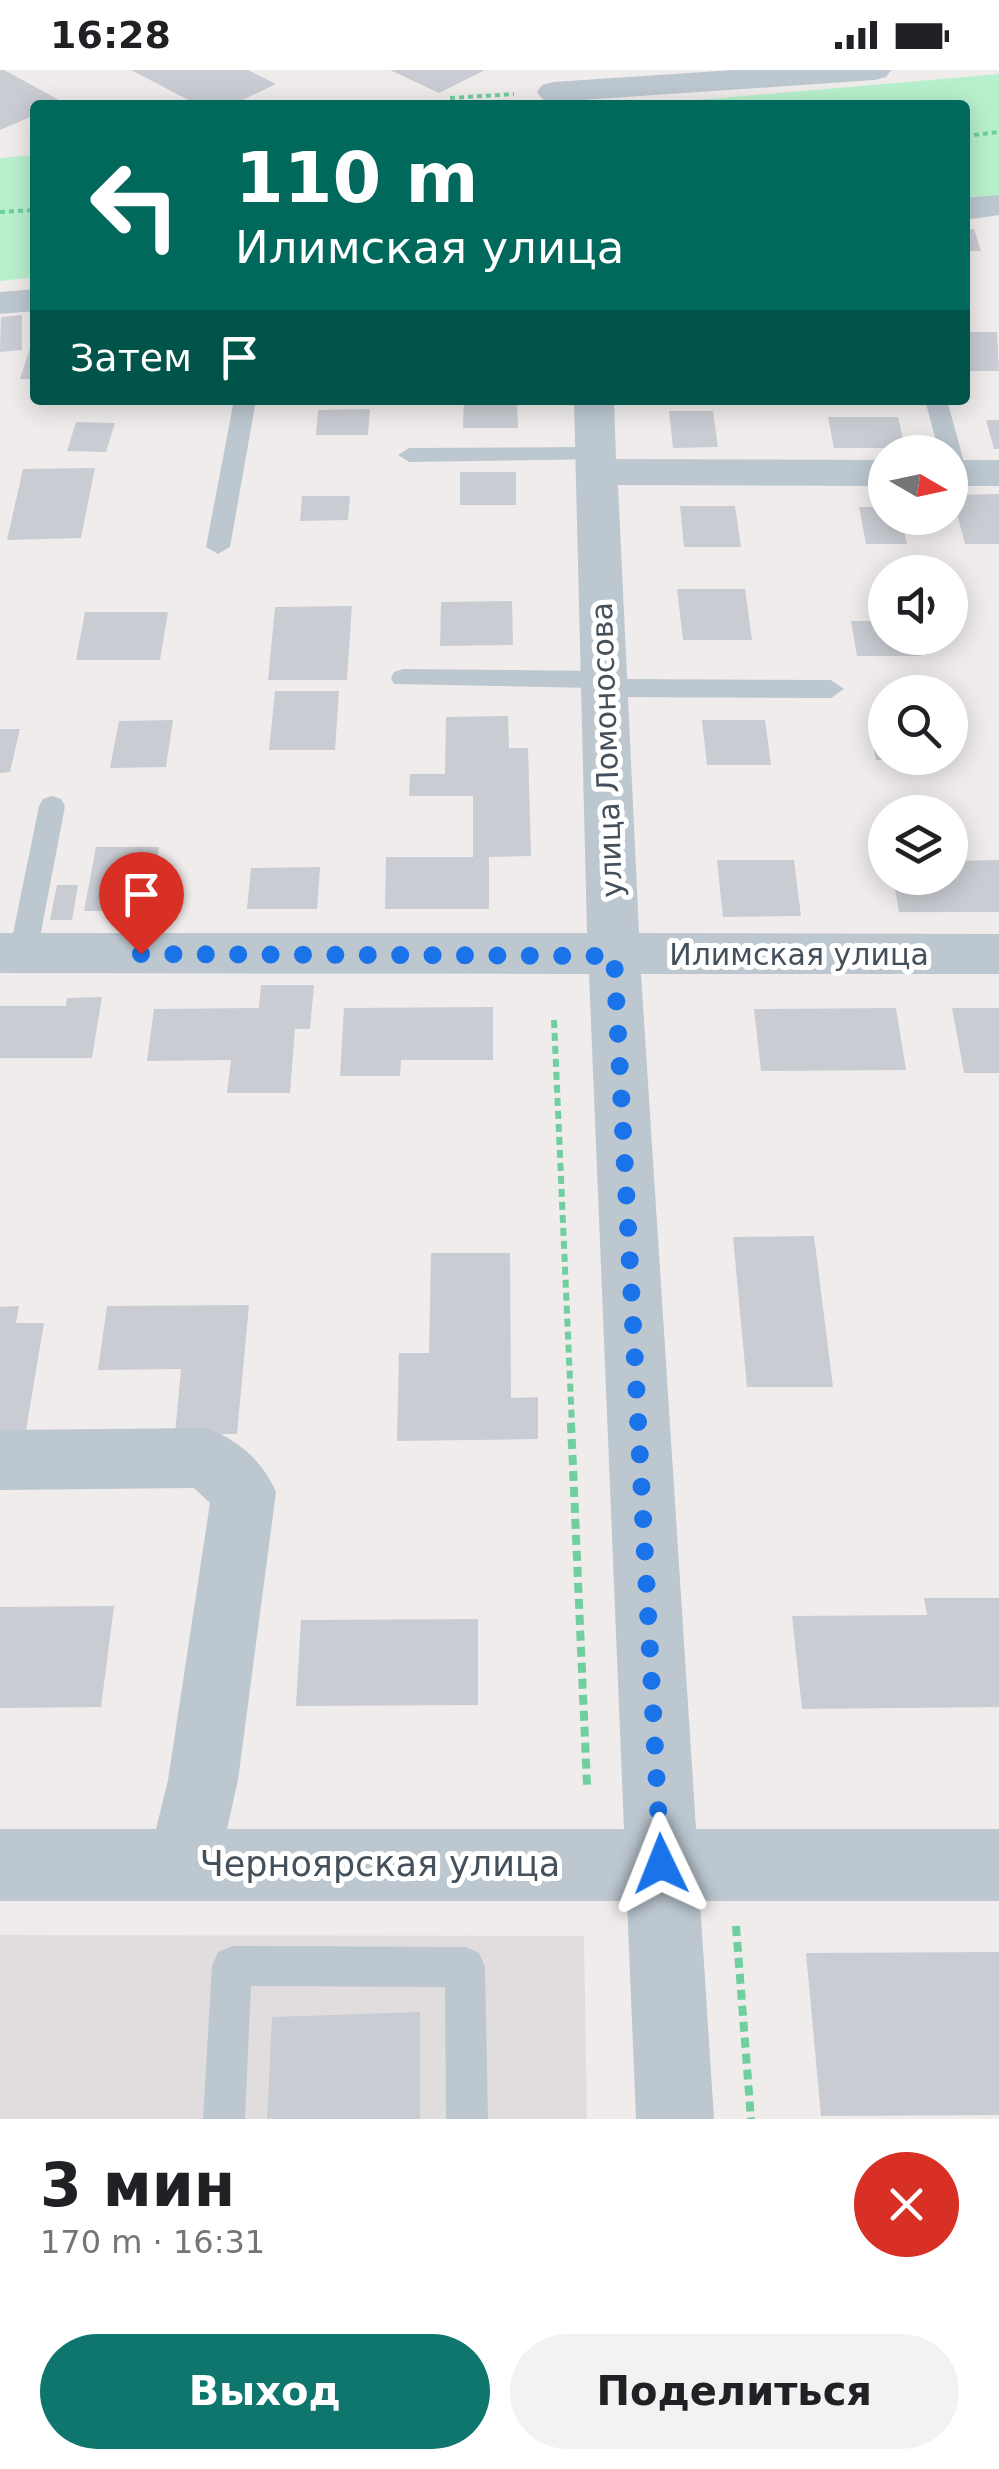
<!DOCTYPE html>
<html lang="ru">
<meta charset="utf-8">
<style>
body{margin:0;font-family:"DejaVu Sans",sans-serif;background:#f2f2f2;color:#202124;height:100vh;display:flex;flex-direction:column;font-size:38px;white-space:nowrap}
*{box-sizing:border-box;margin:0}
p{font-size:32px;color:#757577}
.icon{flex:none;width:55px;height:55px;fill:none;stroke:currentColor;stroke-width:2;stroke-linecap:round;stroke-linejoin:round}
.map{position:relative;height:2049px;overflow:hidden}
.panel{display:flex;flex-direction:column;background:#fff;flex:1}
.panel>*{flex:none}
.hud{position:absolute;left:30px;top:30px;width:940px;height:305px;border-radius:10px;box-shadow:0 5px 25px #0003;background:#00695c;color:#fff;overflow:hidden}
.needle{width:65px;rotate:99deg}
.buttons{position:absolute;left:868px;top:365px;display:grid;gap:20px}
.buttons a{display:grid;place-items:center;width:100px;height:100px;border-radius:50%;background:#fff;box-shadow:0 5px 25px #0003;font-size:50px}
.pin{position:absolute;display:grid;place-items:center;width:85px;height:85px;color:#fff;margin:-102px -42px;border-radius:50% 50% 50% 0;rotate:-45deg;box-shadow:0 0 10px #0007}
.pin .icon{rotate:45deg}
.me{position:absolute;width:110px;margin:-55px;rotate:358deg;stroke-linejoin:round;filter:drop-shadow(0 0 8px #0008)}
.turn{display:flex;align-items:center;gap:35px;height:210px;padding:0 40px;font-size:45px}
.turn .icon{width:130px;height:130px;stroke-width:2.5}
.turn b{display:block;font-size:70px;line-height:85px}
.then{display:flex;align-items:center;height:95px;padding:0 40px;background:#0003;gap:20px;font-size:38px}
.round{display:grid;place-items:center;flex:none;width:105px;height:105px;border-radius:52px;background:#f2f2f2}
.summary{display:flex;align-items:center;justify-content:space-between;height:170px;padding:0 40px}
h1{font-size:60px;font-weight:700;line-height:75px}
.cta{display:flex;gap:20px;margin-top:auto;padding:20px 40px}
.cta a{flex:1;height:115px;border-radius:60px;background:#0f766e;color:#fff;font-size:40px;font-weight:700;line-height:115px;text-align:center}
.cta a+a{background:#f2f2f2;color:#202124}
.status{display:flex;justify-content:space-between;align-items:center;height:70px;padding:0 50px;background:#fff;direction:ltr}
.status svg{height:28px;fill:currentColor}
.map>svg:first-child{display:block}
.education{fill:#e1ddde}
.green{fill:#b8f0cd}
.building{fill:#c9ccd2}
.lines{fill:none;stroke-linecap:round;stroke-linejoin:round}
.path-far2{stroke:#6fcf9e;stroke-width:4;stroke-dasharray:5 4;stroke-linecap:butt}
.path-far1{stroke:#6fcf9e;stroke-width:6;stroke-dasharray:8 5;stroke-linecap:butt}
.path{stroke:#6fcf9e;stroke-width:8;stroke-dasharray:10 6;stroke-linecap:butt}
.service{fill:#bcc7d0;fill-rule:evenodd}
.minor{fill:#bcc7d0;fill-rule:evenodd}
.route{stroke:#1a73e8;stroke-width:18;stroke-dasharray:0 32.4}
.labels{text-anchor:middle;stroke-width:10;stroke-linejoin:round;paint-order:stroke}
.street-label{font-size:30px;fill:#44505b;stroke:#fff}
.near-street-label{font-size:35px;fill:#44505b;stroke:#fff}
</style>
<div class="status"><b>16:28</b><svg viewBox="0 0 49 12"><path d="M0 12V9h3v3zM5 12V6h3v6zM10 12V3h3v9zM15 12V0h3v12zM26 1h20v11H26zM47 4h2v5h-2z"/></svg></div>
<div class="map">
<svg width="999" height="2049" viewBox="0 0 999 2049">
<rect width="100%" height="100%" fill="#f0ecec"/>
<path class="education" d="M0,1865L584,1866L587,2049H0Z"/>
<path class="green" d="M999,4V126L965,129V35H639Z
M35,85V207L0,211V88Z"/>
<path class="building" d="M0,0H4L63,32L35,35V45L0,60Z
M131,0H248L276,14L232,35H198Z
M390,0H485L439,23Z
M965,159H974L981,181H965Z
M22,245V280L0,282L1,247Z
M965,262H997L999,301H965Z
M34,266L35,309H20Z
M464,330H517L518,358H463Z
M370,339L368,365H316L318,340Z
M669,341H713L718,377L673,378Z
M828,347H898L905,378H834Z
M986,350H999V379H994Z
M76,352L115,353L106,382L67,381Z
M95,398L81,468L7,470L23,399Z
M460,402H516V435H460Z
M999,424V474H965L952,425Z
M302,426H350L348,450L300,451Z
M680,436H735L741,477H684Z
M859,437H885V448H901L907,474H866Z
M677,519H745L752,570H683Z
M512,531L513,575L440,576L441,532Z
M352,536L347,610H268L275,537Z
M85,542H168L160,590H76Z
M851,551H885V568H917L921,586H857Z
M275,621H339L335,680H269Z
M508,646L509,678H528L531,786L489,787V839H385L386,787H473V726H409L410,704H445L446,647Z
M173,650L166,697L110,698L119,651Z
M702,650H765L771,695H707Z
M885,654V690H876L869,655Z
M0,659H20L10,702L0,703Z
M96,777H159L149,840L84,841Z
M717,790H794L801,846L723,847Z
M999,790V842H899L893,808H950V791Z
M320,797L317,839H247L251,798Z
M57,815H78L72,850H50Z
M261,915H314L310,959H295L290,1023H227L231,990L147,991L154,939L259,938Z
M102,927L92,988H0V936H66L67,928Z
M493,937V990H401L400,1006H340L344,938Z
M896,938L906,1000L761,1001L754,939Z
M952,938H999V1003H964Z
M814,1166L833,1317H747L733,1167Z
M431,1183H510L511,1328L538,1327V1369L397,1371L399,1283H429Z
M249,1235L237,1364H175L181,1299L98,1300L107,1236Z
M19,1236L16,1253H44L25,1366H0V1237Z
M924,1528H999V1637L802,1639L792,1546L927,1545Z
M114,1536L101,1637L0,1638V1537Z
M478,1549V1635L296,1636L301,1550Z
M999,1882V2045L821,2046L806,1883Z
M420,1942V2049H267L272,1947Z"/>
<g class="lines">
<path class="path-far2" d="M450,28L514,24
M965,66L999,62
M0,142L35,140"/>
<path class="path-far1" d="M554,950L572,1356"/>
<path class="path" d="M571,1353L587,1715
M736,1856L751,2049"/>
<path class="service" d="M234,330H256L230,477L218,484L206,477Z
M925,330H947L967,403L964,408H950V382H939Z
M597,377L605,379L608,384L605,389L409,392L398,385L409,378Z
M403,599L605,601L617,609L831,610L844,619L831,628L605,627L593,618L394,614L391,608L394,602Z
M52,726L61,729L65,736L37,883L33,891L23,894L13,891L9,883L39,736L43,729Z
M232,1876L465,1877L479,1883L485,1897L488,2049H446L445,1917L251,1916L245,2049H203L212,1896L218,1882Z"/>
<path class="minor" d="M734,0H891L886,7L875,10L553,32L542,29L537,22L542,15L553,12Z
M999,125V145L965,150V128Z
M35,219V241L0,244V222Z
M574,330H614L616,389L885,390V416L618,415L639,863L999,864V904H641L696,1759H999V1831H700L714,2049H636L627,1831H0V1759H156L168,1710L210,1433L194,1418L0,1420V1360L207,1358C238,1370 263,1391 276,1422L238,1710L227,1759H624L589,904L0,903V863H587Z
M950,390H999V416H950Z"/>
</g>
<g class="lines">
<path class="route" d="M141,884L614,886L661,1794"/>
</g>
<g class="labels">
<g class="street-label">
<text transform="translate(607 680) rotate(-92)" y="10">улица Ломоносова</text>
<text x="799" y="895">Илимская улица</text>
</g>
<g class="near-street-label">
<text x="380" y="1806">Черноярская улица</text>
</g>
</g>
</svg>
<div class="buttons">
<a><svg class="needle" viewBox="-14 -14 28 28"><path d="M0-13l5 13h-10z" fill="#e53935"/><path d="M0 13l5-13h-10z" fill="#757577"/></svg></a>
<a><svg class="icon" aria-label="sound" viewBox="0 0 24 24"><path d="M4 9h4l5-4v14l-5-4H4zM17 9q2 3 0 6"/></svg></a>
<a><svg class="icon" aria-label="search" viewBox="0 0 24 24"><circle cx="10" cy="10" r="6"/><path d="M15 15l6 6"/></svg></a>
<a><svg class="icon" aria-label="layers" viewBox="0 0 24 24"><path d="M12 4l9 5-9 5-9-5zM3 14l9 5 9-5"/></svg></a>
</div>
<div class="pin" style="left:141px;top:884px;background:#d93025"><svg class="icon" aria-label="arrive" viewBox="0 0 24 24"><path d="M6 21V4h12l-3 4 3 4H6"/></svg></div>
<svg class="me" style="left:661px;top:1794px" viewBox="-20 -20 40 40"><path d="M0-17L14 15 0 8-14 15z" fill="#1a73e8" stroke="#fff" stroke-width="4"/></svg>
<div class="hud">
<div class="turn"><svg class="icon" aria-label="left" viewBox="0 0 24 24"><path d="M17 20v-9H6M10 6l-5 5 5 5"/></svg><div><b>110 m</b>Илимская улица</div></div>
<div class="then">Затем<svg class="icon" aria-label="arrive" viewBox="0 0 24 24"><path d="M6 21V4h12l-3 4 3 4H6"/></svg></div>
</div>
</div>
<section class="panel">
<div class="summary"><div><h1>3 мин</h1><p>170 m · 16:31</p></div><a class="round" style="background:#d93025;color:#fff"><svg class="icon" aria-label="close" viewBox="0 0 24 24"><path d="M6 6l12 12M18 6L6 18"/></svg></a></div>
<div class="cta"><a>Выход</a><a>Поделиться</a></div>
</section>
